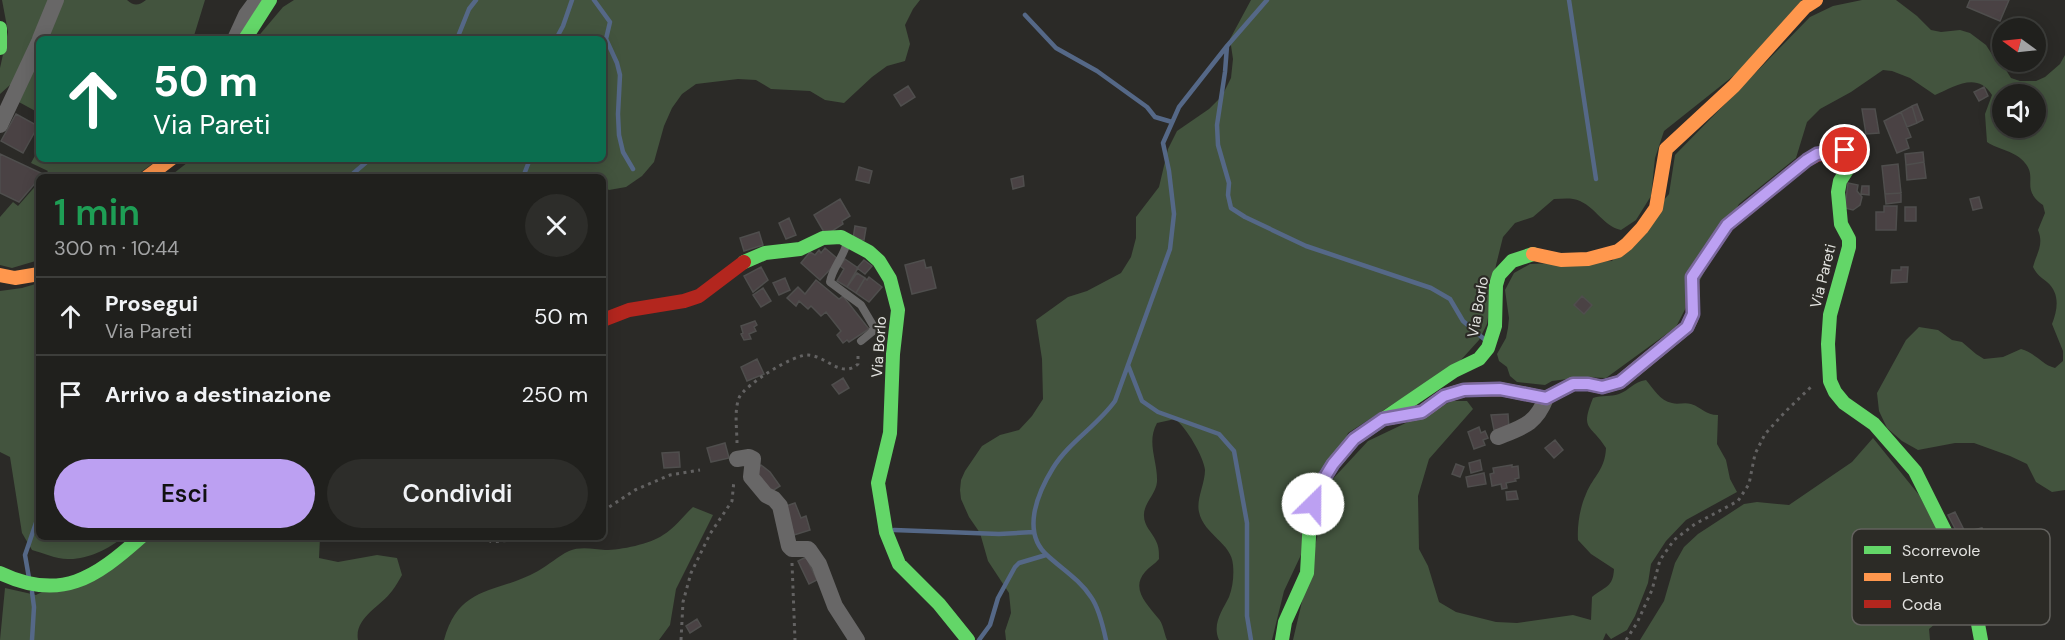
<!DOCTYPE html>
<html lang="it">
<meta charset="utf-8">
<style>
body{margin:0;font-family:"DM Sans",sans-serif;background:#2d2d2a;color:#f1f3f6;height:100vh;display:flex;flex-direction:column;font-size:22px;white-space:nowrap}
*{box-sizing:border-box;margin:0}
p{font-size:20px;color:#a2a3a4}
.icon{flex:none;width:33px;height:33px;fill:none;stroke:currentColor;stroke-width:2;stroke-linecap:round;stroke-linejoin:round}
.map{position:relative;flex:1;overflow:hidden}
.panel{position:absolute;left:36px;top:174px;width:570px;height:366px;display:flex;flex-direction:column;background:#20201d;border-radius:9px;box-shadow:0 3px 15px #0003,0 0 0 2px #3d3e3b}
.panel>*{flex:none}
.hud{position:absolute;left:36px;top:36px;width:570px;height:126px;border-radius:9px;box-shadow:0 3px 15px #0003,0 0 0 2px #3d3e3b;background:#0b6e4f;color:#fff;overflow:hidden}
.needle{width:39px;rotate:285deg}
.fabs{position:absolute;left:1992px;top:18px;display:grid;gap:12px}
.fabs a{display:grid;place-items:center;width:54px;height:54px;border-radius:50%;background:#20201d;box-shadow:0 3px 15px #0003,0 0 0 2px #3d3e3b;font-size:30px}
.pin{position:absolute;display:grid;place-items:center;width:51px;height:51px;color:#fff;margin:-26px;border:3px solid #fff;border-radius:50%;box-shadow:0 2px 6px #0007}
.me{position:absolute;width:66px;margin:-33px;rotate:23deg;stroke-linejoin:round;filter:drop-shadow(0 0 4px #0008)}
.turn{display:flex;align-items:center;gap:21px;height:126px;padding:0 18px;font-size:27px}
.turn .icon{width:78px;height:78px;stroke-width:2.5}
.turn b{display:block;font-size:42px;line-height:51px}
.round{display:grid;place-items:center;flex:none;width:63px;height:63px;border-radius:32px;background:#2d2d2a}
.overview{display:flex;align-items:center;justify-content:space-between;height:102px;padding:0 18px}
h1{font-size:36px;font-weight:600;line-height:45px;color:#1e9e55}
.cta{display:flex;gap:12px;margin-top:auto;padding:12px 18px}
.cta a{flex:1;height:69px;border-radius:36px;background:#bca0f2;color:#111;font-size:24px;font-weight:600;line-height:69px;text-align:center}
.cta a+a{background:#2d2d2a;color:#f1f3f6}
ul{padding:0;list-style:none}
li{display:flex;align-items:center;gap:18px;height:78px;padding:0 18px;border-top:2px solid #3d3e3b}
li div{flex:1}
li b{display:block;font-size:22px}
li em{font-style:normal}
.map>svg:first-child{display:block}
.green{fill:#43543e;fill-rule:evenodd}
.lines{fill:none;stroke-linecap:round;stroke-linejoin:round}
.stream{stroke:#556887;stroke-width:4.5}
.building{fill:#4a4244;stroke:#4f4e4d;stroke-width:1.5}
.path{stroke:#636262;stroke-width:3;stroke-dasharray:3 4.5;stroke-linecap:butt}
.lane{stroke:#686767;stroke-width:8}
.street{stroke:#686767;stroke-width:16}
.fast{stroke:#63d668;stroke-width:14}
.slow{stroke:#ff974d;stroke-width:14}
.jam{stroke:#b3261e;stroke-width:14}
.route-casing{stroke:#7a689d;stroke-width:15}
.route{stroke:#bca0f2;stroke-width:10}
.labels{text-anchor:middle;stroke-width:4.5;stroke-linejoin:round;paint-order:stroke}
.street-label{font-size:15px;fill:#e3e3e0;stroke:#2c2b26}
.key{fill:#2c2b26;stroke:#63625e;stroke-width:1.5}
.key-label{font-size:16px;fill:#e3e3e0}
</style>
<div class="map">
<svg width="2065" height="640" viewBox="0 0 2065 640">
<rect width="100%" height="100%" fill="#2b2a27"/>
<path class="green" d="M2,0H127C134,6 138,6 146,0H205L193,39H39V113L17,101L16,86L10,85L0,94V68L8,32Z
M294,0H920L913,9L905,25L910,44L905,61L887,66L872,77L844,103L825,100L810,91L771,89L756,80L738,79L696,84L682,94L672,108L664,126L654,162L642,176L626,187L609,190L603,186V177H585L577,173L571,177H169L192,159H603V39H256L283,7Z
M1251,0H1802L1737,73L1664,131L1655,158L1651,196L1636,220L1621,230C1602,226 1593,202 1573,199C1567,198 1560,199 1554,199L1533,217L1515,223L1503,237L1496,265L1487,324L1479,340L1460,361L1348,433L1300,557L1284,591L1272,640H1219C1212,624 1222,611 1229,597C1233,587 1234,575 1233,565C1232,543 1204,535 1199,512C1196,499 1205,484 1205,470C1204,457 1186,427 1175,419L1157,423C1146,443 1158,461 1157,482C1156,494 1143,504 1144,516C1144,526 1152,532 1156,541C1159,547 1159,552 1159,559C1155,564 1149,567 1145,572C1130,589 1148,605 1158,618C1163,623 1164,633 1167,640H1006L1005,631L1011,613L1009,593L988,561L980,533L969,517L961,499L960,490L961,480L965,471L982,446L1000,435L1019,430L1032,416L1043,399L1042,359L1036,320L1068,297L1087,291L1121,273L1131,257L1136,238V217L1159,187L1168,149L1177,131L1209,109L1222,96L1231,78L1233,59L1230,39Z
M1862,0H1896L1917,16L1931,30L1941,32L1960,30L1970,33L1986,45L1993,56L2001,62L2011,78L2020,81H2036L2045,77L2060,64L2065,55V490L2052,492L2036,482L2027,464L2010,456L1974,443H1955L1918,450L1902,441L1887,428L1879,411L1877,393L1906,340L1919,327L1938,330L1952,340L1962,342L1976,354L1984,359L2003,357L2021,349C2036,353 2041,364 2055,368L2063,361V351L2052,324C2058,309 2060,293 2047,282C2041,277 2037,275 2033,267C2037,252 2044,245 2038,230L2045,213L2043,205C2020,189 2038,178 2025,163C2016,151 1999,150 1987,142L1985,114L1992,95C1977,71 1954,87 1935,95L1910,78L1892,71L1883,70L1851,92L1820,109L1807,122L1796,158L1739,204L1676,327L1606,378L1583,377L1552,381L1545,385L1517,382L1510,376L1507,367L1499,361L1497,354L1506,338L1508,328L1509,318L1505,290L1514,273L1530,264L1612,261L1669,194L1675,155L1810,17L1833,6ZM2002,94H2036V128H2002Z
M39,148V159H159L134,177H43L48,171L31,163Z
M39,182V260L12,268L0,265V217L13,202L18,206Z
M39,283V537H123C109,549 88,559 70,559C58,560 43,553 32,550L22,533L10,457L0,452V291L22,288Z
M1646,380C1653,388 1660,401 1672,403C1678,405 1684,402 1691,404C1703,408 1705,415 1718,415L1717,444L1726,460L1730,479L1737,492L1686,520L1666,541L1651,564L1648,583L1635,616L1627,630L1611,639L1606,633L1603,640H1293L1330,482L1368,441L1452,401H1467L1473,409L1429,459L1418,496L1419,549L1428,566L1439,602L1456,612L1496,622L1517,623L1573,615L1591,620L1592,597C1605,586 1613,588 1614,569L1591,554L1578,540C1577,526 1580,507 1586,494C1594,475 1605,470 1606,448C1590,423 1580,431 1593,398C1602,395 1610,397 1619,394C1630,390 1633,382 1646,380Z
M1873,438L1919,495L1935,525L1950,568L1957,595L1954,604L1949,612L1929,629L1930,640H1640L1664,601L1675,563L1684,547L1698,534L1744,504L1757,502L1789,505L1852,462Z
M693,507L713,515L676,589L670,625L659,640H444C459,584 497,594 538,571C549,565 558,556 569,551C580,546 594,549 605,550C621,550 650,544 663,535C674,529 683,516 693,507Z
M150,537H320L319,558L338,562L377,555L397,558L402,575C399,580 396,586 392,591C381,606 354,618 358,640H0L5,588L36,595Z"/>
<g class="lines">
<path class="stream" d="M594,0L610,22L606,39L617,63L620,75L618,114L619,135L623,152L633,169
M1569,0L1596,179
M1025,15L1056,48L1097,71L1147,107L1155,117L1172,122
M457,39L469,9L476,0
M556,39L563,26L572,0
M1227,46L1225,72L1217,125L1218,145L1229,183L1228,195L1231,208L1245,217L1306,246L1431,288L1450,299L1463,321L1484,339
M349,177L370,159
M523,177L530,159
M1128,365L1142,401L1158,412L1219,434L1234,451L1247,523V616L1251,640
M894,530L999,534L1033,532
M29,578L25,555L39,514
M32,592L34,607L32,640
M979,640L990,625L998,598L1015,567L1019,563L1046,555
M1106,640C1103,626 1099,608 1091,597C1080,580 1062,569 1048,556C1021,533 1037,494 1053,468C1069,442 1097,426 1115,401L1170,249L1174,214L1169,171L1163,143L1179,107L1227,46L1267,0"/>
</g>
<path class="building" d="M1970,0H2009L2000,21L1967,7Z
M908,86L915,97L901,106L894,95Z
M1984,87L1988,96L1979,101L1974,92Z
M1917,104L1923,120L1917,123L1912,106Z
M1912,106L1917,123L1907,127L1901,112Z
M1862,109H1875L1879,133L1866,134Z
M1901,112L1911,137L1906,139L1909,148L1897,153L1884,121Z
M16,114L38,126L23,153L1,141Z
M1923,152L1924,162L1906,165L1905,154Z
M0,154L43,174L19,202L0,193Z
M1924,162L1926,178L1907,180L1906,165Z
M1898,164L1901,193L1885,194L1882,166Z
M859,167L872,171L869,183L856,180Z
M1023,176L1024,186L1013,189L1011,179Z
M1848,183L1858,185L1857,191L1862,197L1860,205L1853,210L1845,208Z
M1862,186H1869V195L1861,194Z
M1901,193V202L1886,204L1885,194Z
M1979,197L1982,208L1973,210L1970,199Z
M840,199L850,216L842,221L843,224L829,233L824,232L814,215Z
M1884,206H1897L1896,230H1876V212H1884Z
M1905,207H1916V221H1905Z
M789,218L796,235L786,239L779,223Z
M855,226L866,228L864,240L853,239Z
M759,232L763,245L744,251L740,238Z
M825,248L839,260L820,280L801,263L810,252L815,255L819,250L821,253Z
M845,259L858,268L847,287L837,281L844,269L840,266Z
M864,260L872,266L865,274L857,268Z
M924,260L926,268L931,267L936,288L912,294L905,265Z
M761,267L768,280L753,292L744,276Z
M1901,267H1908L1907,282L1891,283L1892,270H1901Z
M857,273L865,278L856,293L847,287Z
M869,277L882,287L869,302L856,293L865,278L867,280Z
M785,278L790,290L779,295L773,283Z
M816,280L839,299L843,296L869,329L849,342L847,340L843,343L837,335L841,331L826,312L821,316L811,306L808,309L799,301L796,306L787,298L798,287L805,294Z
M763,288L771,301L761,307L753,295Z
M1582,296L1592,305L1584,314L1574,305Z
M755,321L757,325L754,327L756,331L749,334L751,339L744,340L741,334L743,333L741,326Z
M757,359L764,374L747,381L741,367Z
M843,378L849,388L839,394L832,385Z
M1508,414L1509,428L1494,430L1491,415Z
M1479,427L1481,433L1485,431L1488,438L1483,440L1485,445L1474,449L1468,432Z
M1555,440L1563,450L1554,458L1545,448Z
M725,443L729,458L711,462L707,448Z
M679,452L680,467L664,468L662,453Z
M1480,460L1482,470L1471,473L1469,463Z
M1456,464L1464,467L1460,477L1452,474Z
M761,465L770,472L780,486L769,493L753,474Z
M1512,465V467L1518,466L1519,478L1515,479L1516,481L1506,483L1507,488L1502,489L1501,484L1492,486L1490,474L1494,473L1493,468Z
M1484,473L1486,484L1468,487L1466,477Z
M1516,491L1518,499L1507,500L1506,492Z
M795,503L801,518L806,516L810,530L794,535L786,506Z
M1955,512L1965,532L1960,538L1948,515Z
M1982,528L1991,550L1969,559L1960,538L1965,532Z
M806,557L817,580L809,584L798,561Z
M697,619L701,626L690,633L686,626Z"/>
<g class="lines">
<path class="path" d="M737,443C737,429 734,411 739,398C744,385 794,354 808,355C827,356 841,379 858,364V352
M603,511L635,490L670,475L700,470
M482,537L492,542L538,537
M792,563L795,640
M681,640L683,602L691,573L710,534L732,501L734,480
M1626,640L1637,623L1652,590L1660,560L1674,540L1695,524L1738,501L1749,484L1755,454L1765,434L1786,411L1813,385"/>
<path class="lane" d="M847,242C844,257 832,268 830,282L861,305L874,327L872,332L861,341"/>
<path class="street" d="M40,39L56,0
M235,39L246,15L257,0
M0,125L39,42
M1498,437C1523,427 1536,424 1546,398
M737,459L749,457L753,459L751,477L766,495L774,499L780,506L789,546L792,549H808L810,551L819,564L835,606L857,640"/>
<path class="fast" d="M0,28V48
M245,39L270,0
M1840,151H1850L1854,159L1840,181L1838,192L1841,224L1849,239V247L1830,315L1828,344L1830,381L1835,392L1844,403L1874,424L1915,471L1970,581L1981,640
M744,262L765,253L800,249L823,238L841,237L869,252L879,261L890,279L898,310L893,354L890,433L878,483L886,532L899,564L939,604L968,640
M0,573C61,602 95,578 141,537
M1282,640L1285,622L1307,573L1310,519L1317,490L1333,464L1354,439L1454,371L1479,359L1488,348L1495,326L1496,285L1499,275L1512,261L1533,254"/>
<path class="slow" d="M147,177L171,159
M1533,254L1561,260L1588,259L1618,251L1627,244L1642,228L1656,208L1666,149L1734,86L1805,7L1816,0
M0,275L15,278L39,274
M1383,419L1422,412L1444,396L1464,390L1500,389L1546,398L1573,384H1588L1602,387L1620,382L1687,327L1691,319"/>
<path class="jam" d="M1691,319L1693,314L1692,277L1727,225L1807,160L1817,155L1840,151
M603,320L629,310L684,301L699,296L744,262"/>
</g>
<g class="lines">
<g class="route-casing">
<path id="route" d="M1313,504L1317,490L1333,464L1354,439L1383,419L1422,412L1444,396L1464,390L1500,389L1546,398L1573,384H1588L1602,387L1620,382L1687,327L1693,314L1692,277L1727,225L1807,160L1817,154L1845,150"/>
</g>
<use href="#route" class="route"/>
</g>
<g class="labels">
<g class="street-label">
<text transform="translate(1823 276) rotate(-76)" y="5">Via Pareti</text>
<text transform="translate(1478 307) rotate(-80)" y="5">Via Borlo</text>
<text transform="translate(879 347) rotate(-86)" y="5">Via Borlo</text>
</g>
</g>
<rect x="1852" y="529" width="198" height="96" rx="9" class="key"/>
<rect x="1864" y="546" width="27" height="8" fill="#63d668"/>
<rect x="1864" y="573" width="27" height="8" fill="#ff974d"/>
<rect x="1864" y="600" width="27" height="8" fill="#b3261e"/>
<g class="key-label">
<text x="1902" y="556">Scorrevole</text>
<text x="1902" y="583">Lento</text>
<text x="1902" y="610">Coda</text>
</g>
</svg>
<div class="fabs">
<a><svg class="needle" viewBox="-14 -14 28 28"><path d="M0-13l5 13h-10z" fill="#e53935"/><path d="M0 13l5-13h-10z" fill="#a2a3a4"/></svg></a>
<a><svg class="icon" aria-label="sound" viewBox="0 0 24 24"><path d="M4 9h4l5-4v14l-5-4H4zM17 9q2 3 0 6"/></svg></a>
</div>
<div class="pin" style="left:1845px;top:150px;background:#d93025"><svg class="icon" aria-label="arrive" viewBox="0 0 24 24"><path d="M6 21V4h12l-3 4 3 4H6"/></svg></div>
<svg class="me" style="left:1313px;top:504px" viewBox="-20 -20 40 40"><circle r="19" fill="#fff"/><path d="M0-13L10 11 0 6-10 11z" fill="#bca0f2"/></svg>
<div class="hud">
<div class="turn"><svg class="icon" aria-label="ahead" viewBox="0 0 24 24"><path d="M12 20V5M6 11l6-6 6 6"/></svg><div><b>50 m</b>Via Pareti</div></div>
</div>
<section class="panel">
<div class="overview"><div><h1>1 min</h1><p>300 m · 10:44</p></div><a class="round"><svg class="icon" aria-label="close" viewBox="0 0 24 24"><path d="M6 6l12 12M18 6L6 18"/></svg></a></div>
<ul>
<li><svg class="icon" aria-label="ahead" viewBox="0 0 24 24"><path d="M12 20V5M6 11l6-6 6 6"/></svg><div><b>Prosegui</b><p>Via Pareti</p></div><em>50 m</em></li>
<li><svg class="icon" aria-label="arrive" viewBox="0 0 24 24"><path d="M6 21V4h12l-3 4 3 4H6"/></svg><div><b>Arrivo a destinazione</b></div><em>250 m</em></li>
</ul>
<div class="cta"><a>Esci</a><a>Condividi</a></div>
</section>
</div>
